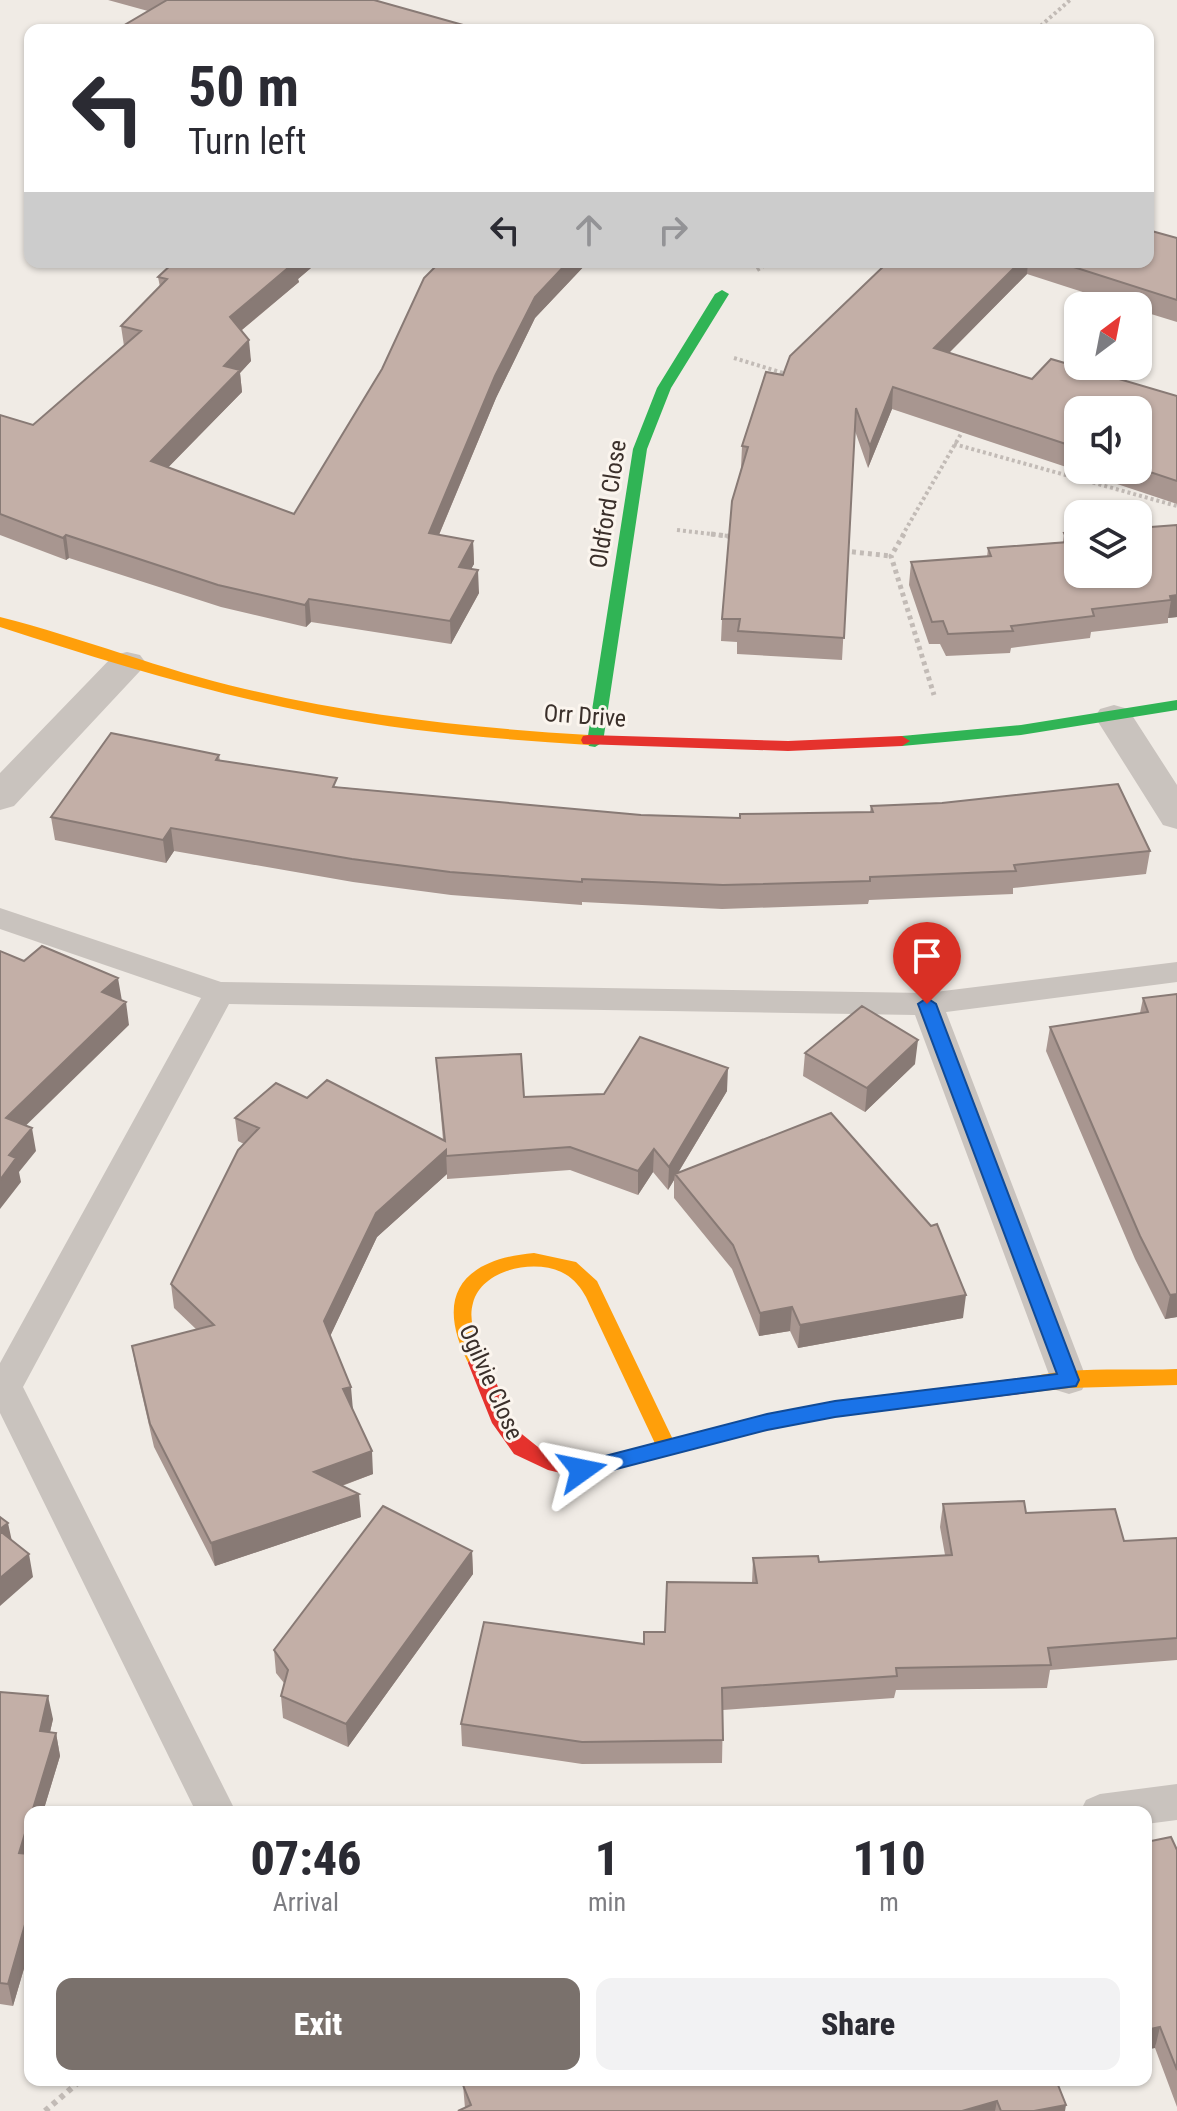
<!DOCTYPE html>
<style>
body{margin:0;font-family:"Roboto Condensed",sans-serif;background:#f2f2f3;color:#2b2b33;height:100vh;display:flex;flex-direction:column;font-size:30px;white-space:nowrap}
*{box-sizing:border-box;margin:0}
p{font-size:26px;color:#7c7c81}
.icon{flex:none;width:44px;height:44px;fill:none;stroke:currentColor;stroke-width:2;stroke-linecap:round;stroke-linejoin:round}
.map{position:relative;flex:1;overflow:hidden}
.side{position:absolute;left:24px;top:1806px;width:1128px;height:280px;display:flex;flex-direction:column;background:#fff;border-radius:16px;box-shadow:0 2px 6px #0004}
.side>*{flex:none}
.guide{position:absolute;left:24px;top:24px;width:1130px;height:244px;border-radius:16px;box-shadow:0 2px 6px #0004;background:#fff;color:#2b2b33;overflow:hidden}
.needle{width:52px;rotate:32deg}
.controls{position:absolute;left:1064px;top:292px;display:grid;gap:16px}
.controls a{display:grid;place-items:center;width:88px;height:88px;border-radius:16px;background:#fff;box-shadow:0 2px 6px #0004;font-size:40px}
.pin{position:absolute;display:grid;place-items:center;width:68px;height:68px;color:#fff;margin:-82px -34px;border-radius:50% 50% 50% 0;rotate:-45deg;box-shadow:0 0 8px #0007}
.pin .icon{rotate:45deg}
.me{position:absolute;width:88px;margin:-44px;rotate:78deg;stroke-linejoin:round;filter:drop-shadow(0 0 6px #0008)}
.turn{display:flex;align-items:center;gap:28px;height:168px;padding:0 32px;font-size:36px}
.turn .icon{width:104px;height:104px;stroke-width:2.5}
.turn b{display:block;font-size:56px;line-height:68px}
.lanes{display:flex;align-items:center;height:76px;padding:0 32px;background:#0003;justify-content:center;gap:40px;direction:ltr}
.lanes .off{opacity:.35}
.eta{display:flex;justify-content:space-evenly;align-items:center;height:136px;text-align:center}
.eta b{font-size:48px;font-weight:800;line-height:56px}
.primary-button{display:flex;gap:16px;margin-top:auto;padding:16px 32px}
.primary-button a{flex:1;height:92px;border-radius:16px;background:#7a716c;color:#fff;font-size:32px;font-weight:800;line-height:92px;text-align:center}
.primary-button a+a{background:#f2f2f3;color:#2b2b33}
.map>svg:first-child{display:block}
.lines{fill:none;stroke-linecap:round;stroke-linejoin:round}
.path-far2{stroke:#c2bbb6;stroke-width:4;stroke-dasharray:3 3;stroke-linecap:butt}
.path-far1{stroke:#c2bbb6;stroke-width:5;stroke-dasharray:4 4;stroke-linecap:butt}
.path{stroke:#c2bbb6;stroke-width:6;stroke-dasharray:5 5;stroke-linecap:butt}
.lane{fill:#c9c3be;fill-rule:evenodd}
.street{fill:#c9c3be;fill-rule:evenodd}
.fast{fill:#30b455;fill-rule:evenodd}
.slow{fill:#ff9f0a;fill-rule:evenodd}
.jam{fill:#e5322d;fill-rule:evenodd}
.wall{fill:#a89690;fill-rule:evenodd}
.shaded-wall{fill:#887a75}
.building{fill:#c3afa7;stroke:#887a75;stroke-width:2}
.route{fill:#1a73e8;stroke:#114b97;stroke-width:2}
.labels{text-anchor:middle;stroke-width:6;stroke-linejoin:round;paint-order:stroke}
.street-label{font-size:24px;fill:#3b302b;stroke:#fbf5ee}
</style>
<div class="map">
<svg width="1177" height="2111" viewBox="0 0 1177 2111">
<rect width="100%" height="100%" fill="#f0ebe5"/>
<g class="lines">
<path class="path-far2" d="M1036,30L1070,0
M757,270L770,262
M734,358L790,375
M954,444L1177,506
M677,530L728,536
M902,536L965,427"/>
<path class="path-far1" d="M711,534L735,537
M904,534L891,556L934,695
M844,551L891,556"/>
<path class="path" d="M45,2111L81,2080"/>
<path class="lane" d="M0,908L221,982L927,993L1177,962V982L946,1012L1087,1380L1082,1390L1069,1394L1056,1390L1051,1380L915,1015L229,1004L23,1387L236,1812H196L0,1413V1363L201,998L0,929Z
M1177,1784V1820L1146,1824V1812H1080L1086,1800L1100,1794Z"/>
<path class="street" d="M127,652L140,655L146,663L140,671L14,806L0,810V773L114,655Z
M1114,705L1128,709L1177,785V829L1163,825L1095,717L1100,709Z"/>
<path class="fast" d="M722,290L729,294L671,388L647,449L603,742L595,747L589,746L587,742L633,449L657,388L715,294Z
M1177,700V710L1021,735L902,746L894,741L902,736L1021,725Z"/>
<path class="slow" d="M0,617C83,638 162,670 245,689C358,716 473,728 589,735L597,740L589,745C498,739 407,732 317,714C209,693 104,661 0,627Z
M534,1253L576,1262L597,1281L677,1448L674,1454L667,1456L660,1454L586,1297C581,1288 574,1279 565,1274C538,1258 482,1268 473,1303C467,1324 479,1344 488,1363L485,1368H471C434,1300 457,1260 534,1253Z
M1177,1369V1385L1069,1388L1027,1393L1020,1390L1017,1385L1020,1380C1065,1365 1129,1371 1177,1369Z"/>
<path class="jam" d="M589,735L788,741L902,736L910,741L902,746L788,751L583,744L581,740L583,736Z
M478,1355L485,1358L518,1431L543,1451L582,1462L767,1414L835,1401L1027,1377L1034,1380L1037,1385L1034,1390L1027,1393L835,1417L767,1430L582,1478L548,1470L514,1454L492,1423L468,1363L471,1358Z"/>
</g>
<path class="wall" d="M108,0H374L148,11Z
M1177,238V322L1138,310V306H1126L1027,274L949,353L1032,379L1177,396V504L892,409L868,468L855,431L842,660L737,654V642L721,641L722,619L741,468L742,446L783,375L888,262H1148ZM1078,410H1138V470H1078Z
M174,262H318L298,279L299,282L242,330L251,361L240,373L242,392L168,467L294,514L382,369L440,262H588L535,318L496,398L439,535L473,541L474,564L471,569L479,593L451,644L311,622L306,627L221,607L69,558L66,560L0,535V415L33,425L124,346L121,326L160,287L158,277Z
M1177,525V617L1168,618V623L1091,632L1090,638L1011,648L1010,653L946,656L940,644H929L909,585L911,562L987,557L988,548L1063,542L1064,533Z
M219,755L220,761L338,787L641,815L740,818L870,812L871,806L1150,851L1146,874L1013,888V894L869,900L868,904L722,909L582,902V905L451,895L353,882L174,851L166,863L55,840L51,817Z
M1177,994V1317L1165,1319L1135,1259L1046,1051L1050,1027L1140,1013L1143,998Z
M805,1053L915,1064L865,1112L803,1076Z
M436,1058L524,1097L727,1091L678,1173L963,1318L798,1348L790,1331L759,1336L732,1269L674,1198V1180L668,1190L653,1172L638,1195L570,1170L447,1179V1174L377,1237L330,1336L373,1474L342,1486L361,1517L215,1566L154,1447L136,1369L132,1346L197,1330L174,1308L171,1284L244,1144L238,1141L235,1118L307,1098L443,1140Z
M943,1504L1026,1513L1124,1541L1177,1538V1660L1050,1670L1047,1688L896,1690L894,1698L723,1710L722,1763L582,1764L462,1746L461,1724L644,1644L752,1583L753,1558L819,1562L945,1555L940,1527Z
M472,1551L473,1574L348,1747L283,1718L281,1696L284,1683L276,1673L274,1650Z
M0,1692L53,1719L50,1732L56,1733L60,1756L43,1812H30V1948L13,2006L0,2004Z
M1177,1850V2107L1155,2048Z
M1056,2080L1065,2111H458L465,2108L463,2085Z"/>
<path class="shaded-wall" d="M294,262H318L298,279L299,282L232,338L230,317Z
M568,262H588L535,318L496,398L430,556L429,533L495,376L535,297Z
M1020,262H1028L1027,274L932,370L934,348Z
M249,340L251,361L240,373L242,392L153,483L151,461L224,366Z
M893,387L892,409L868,468L870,446Z
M66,535L69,558L66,560L63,538Z
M473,541L474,564L459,590V567Z
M478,570L479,593L451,644L450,621Z
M1177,595V617L1168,618L1171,600L1170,596Z
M309,599L311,622L306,627L305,605Z
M171,828L174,851L166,863L163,840Z
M118,978L122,1001L102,992Z
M126,1002L129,1025L10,1141L6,1118Z
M918,1040L915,1064L865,1112L867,1088Z
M728,1068L727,1091L676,1176L675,1174L674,1180L668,1190L669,1167Z
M32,1128L36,1151L19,1172L21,1182L0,1209V1180L9,1155Z
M654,1149L653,1172L638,1195V1171Z
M446,1150L447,1174L377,1237L326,1345L324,1321L376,1213Z
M1177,1294V1317L1165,1319L1170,1295Z
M966,1295L963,1318L798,1348L800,1325Z
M792,1307L790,1331L759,1336L760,1313Z
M351,1387L353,1410L343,1389Z
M372,1451L373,1474L316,1495L314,1472Z
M359,1494L361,1517L215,1566L211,1543Z
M8,1523L13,1546L0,1536V1529Z
M472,1551L473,1574L348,1747L346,1724Z
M29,1554L33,1577L0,1606V1578Z
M48,1696L53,1719L45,1754L40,1731Z
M56,1733L60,1756L43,1812H32Z
M30,1817V1857L19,1853Z
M30,1907V1948L13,2006L8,1984Z
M1160,2027L1155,2048L1146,2050V2030Z
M997,2101L995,2111H962Z
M1066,2105L1065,2111H1034Z"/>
<path class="building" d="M167,0H374L481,30H116Z
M1148,230L1177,238V300L1058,262H1148Z
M174,262H295L230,317L249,340L224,366L240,370L151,461L294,514L382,369L424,278L440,262H568L535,297L495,376L429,533L473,541L459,567L478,570L450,621L309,599L305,605L218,585L66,535L63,538L0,514V415L33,425L141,331L121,326L167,279L158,277Z
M888,262H1020L934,348L1032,379L1051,359L1177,396V481L1138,468V410H1078V448L893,387L870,446L856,408L844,638L738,631L740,619H722L732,501L748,447L742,446L766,372L783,375L790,356Z
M1177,525V595L1170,596L1171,600L1092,609L1094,616L1011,626L1013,631L948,634L943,621L932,622L911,562L991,556L988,548L1068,542L1064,533L1078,532V574H1138V528Z
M111,733L219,755L216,760L337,778L333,787L641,815L740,818V814L873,812L871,806L942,803L1118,784L1150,851L1014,865L1016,871L870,877V881L723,885L582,879V882L450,872L352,859L171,828L163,840L51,817Z
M42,946L118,978L102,992L126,1002L6,1118L32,1128L9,1155L16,1158L0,1180V951L24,961Z
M1177,994V1294L1170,1295L1140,1236L1050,1027L1148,1012L1143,998Z
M862,1006L918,1040L867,1088L805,1053Z
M640,1037L728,1068L669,1167L654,1149L638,1171L570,1147L446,1156V1150L376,1213L324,1321L351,1387L343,1389L372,1451L314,1472L359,1494L211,1543L150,1424L132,1346L214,1325L171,1284L238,1150L259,1128L235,1118L276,1083L307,1098L327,1080L445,1141L436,1058L521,1054L524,1097L604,1094Z
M831,1113L931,1226L937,1224L966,1295L800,1325L792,1307L760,1313L733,1245L675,1174Z
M1024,1501L1026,1513L1115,1509L1124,1541L1177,1538V1638L1048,1648L1051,1665L896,1668L897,1676L722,1688L723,1740L582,1742L461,1724L484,1622L644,1644V1632H665L667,1582L757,1583L753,1558L818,1556L819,1562L952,1555L943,1504Z
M383,1506L472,1551L346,1724L281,1696L288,1670L274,1650Z
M0,1517L8,1523L0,1529Z
M0,1531L29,1554L0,1578Z
M0,1692L48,1696L40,1731L56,1733L32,1812H30V1817L19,1853L30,1854V1907L8,1984L0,1983Z
M1171,1837L1177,1850V2070L1160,2027L1146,2030V1842Z
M477,2080H1056L1066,2105L1034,2111H1001L997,2101L962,2111H458L471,2105L463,2085Z"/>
<path class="route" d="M927,998L936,1004L1079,1380L1076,1386L835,1417L767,1430L582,1478L575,1476L572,1470L575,1464L582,1462L767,1414L835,1401L1057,1374L918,1004Z"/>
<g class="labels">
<g class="street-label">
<text transform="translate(608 504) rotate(-81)" y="8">Oldford Close</text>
<text transform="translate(585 716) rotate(4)" y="8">Orr Drive</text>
<text transform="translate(491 1382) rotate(66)" y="8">Ogilvie Close</text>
</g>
</g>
</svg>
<div class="controls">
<a><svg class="needle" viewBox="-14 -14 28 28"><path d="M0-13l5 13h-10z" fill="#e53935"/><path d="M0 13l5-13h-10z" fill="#7c7c81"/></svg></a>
<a><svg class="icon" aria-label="sound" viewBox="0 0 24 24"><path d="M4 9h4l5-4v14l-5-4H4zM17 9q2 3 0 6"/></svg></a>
<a><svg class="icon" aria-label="layers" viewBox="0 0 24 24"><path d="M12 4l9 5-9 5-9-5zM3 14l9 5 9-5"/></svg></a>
</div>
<div class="pin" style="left:927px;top:1004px;background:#d93025"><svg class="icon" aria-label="arrive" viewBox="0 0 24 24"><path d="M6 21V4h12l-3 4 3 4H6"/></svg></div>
<svg class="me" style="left:582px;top:1470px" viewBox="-20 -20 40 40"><path d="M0-17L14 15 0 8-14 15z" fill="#1a73e8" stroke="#fff" stroke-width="4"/></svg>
<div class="guide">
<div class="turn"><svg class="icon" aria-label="left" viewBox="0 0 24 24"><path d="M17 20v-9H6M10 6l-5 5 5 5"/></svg><div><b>50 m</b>Turn left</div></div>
<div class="lanes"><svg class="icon" aria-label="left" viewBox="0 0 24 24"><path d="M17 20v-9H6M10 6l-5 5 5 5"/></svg><svg class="icon off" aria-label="ahead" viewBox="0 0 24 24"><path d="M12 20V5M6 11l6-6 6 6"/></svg><svg class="icon off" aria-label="right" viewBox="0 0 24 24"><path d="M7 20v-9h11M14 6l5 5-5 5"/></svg></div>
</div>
<section class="side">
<div class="eta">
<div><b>07:46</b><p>Arrival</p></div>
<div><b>1</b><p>min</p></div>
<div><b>110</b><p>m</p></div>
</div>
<div class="primary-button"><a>Exit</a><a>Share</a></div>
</section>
</div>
